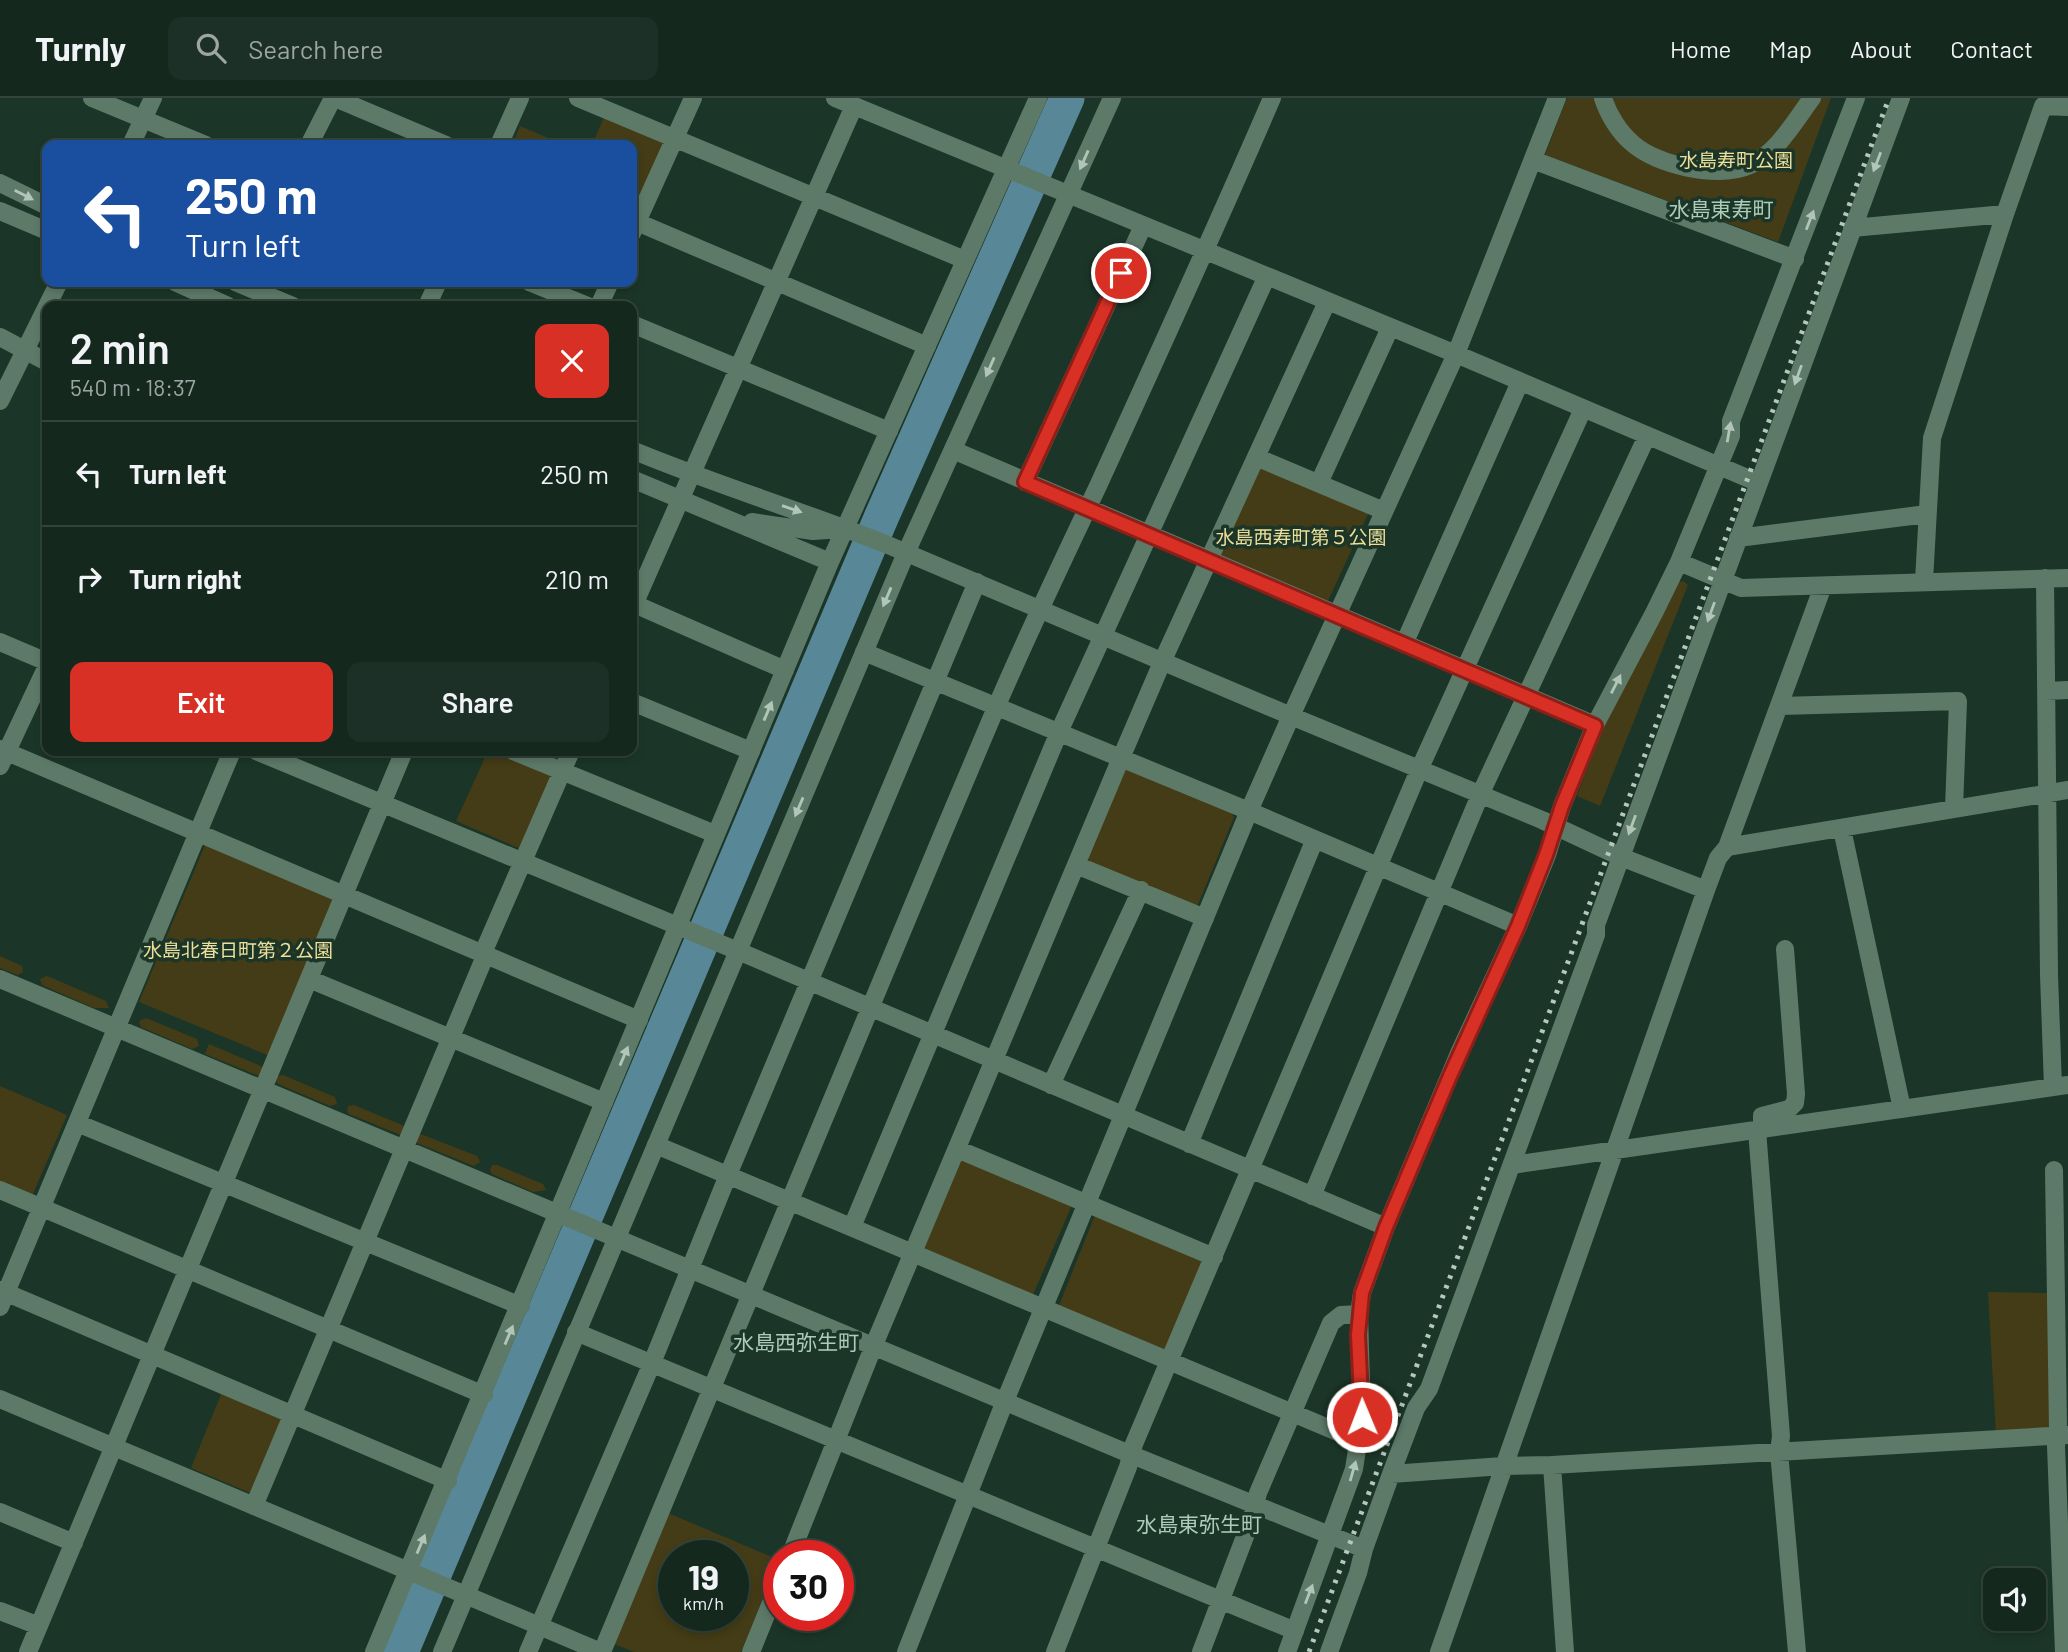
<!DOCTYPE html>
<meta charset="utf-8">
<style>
body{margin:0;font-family:Barlow,"Noto Sans JP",sans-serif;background:#1d3027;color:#f1f3f6;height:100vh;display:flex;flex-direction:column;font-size:26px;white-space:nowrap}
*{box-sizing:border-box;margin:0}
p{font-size:23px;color:#9da6a4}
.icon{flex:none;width:38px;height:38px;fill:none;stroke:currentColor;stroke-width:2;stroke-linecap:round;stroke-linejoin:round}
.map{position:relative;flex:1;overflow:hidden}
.sheet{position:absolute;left:42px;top:203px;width:595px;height:455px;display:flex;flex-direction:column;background:#14281e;border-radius:14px;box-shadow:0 4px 10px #0003,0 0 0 2px #33443c}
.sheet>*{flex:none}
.hud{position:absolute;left:42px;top:42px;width:595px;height:147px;border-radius:14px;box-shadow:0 4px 10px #0003,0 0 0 2px #33443c;background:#1a4fa0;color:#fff;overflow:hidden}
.tools{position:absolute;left:1983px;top:1470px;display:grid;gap:14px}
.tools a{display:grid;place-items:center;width:63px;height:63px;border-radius:14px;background:#14281e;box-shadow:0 4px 10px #0003,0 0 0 2px #33443c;font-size:35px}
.speed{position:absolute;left:658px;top:1442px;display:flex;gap:14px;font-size:35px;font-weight:700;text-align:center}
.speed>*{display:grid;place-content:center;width:91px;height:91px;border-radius:50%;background:#14281e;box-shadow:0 4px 10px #0003,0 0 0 2px #33443c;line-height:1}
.speed small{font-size:18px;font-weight:400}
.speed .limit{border:10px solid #d22;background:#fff;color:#111}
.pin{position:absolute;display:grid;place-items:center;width:60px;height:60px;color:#fff;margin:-30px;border:4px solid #fff;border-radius:50%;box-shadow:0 2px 7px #0007}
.me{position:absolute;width:77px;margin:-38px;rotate:359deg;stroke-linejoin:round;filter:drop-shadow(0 0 5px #0008)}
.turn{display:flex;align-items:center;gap:24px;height:147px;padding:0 28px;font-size:32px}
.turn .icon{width:91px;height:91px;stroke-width:2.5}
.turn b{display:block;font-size:49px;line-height:60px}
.round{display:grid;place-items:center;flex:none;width:74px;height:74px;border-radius:14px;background:#1d3027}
.summary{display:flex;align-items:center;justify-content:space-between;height:119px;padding:0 28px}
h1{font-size:42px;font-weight:600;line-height:52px}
.action{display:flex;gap:14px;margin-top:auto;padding:14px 28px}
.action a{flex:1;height:80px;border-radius:14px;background:#d93025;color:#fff;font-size:28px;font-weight:600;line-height:80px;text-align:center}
.action a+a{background:#1d3027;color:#f1f3f6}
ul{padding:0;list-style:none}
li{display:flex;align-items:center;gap:21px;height:105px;padding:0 28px;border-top:2px solid #33443c}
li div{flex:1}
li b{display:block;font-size:26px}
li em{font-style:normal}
header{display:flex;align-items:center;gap:42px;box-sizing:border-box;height:98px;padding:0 35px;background:#14281e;border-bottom:2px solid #33443c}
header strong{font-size:33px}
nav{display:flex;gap:38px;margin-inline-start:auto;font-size:24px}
.search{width:490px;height:63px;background:#1d3027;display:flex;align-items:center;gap:18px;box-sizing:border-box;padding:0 24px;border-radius:14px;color:#9da6a4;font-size:26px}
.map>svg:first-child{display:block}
.green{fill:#443c16;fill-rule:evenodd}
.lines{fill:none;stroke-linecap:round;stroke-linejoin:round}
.stream{stroke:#588798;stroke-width:6}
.river{stroke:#588798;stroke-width:35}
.pedestrian{stroke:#5d7a69;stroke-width:18}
.minor{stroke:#5d7a69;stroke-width:18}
.tertiary{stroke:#5d7a69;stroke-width:18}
.secondary{stroke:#5d7a69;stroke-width:18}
.rail{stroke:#b5c8bd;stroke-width:5;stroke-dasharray:3.5 7;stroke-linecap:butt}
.oneway{fill:#b1c6b9}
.route-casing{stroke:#8d1f18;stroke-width:18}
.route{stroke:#d93025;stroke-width:12}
.labels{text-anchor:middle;stroke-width:7;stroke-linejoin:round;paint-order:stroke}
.park-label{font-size:19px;fill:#edde9a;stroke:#1b3628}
.neighbourhood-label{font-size:21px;fill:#acccb9;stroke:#1b3628}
</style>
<header>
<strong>Turnly</strong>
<div class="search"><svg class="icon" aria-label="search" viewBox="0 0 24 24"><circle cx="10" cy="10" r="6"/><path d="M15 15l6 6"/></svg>Search here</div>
<nav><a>Home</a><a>Map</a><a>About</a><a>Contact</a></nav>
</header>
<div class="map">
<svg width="2068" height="1554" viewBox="0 0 2068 1554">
<rect width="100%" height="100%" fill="#1b3628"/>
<path class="green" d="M1567,0H1831L1778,144L1545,57Z
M604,19L665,45L632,122V47H592Z
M520,28L565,47H512Z
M1262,366L1369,414L1326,507L1218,459Z
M1683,483L1688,487L1600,708L1577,698L1601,635L1677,485Z
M488,653H500L554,675L521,751L456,723Z
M1127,669L1231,714L1234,719L1197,809L1085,762Z
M206,745L337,799L270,958L139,904Z
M0,858L22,868L23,874L18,877L0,870Z
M47,878L106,903L109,910H94L42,887L40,881Z
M146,920L197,941L199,948L192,951L141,929L139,923Z
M209,946L261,968L264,971L262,977L259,978L205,956Z
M283,977L335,999L337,1006L330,1008L278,986L276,982L277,978Z
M0,988L67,1017L32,1098L0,1084Z
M354,1007L402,1027L404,1029L401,1037L349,1016L347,1012L348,1008Z
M418,1035L477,1058L480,1064L474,1068L417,1045L415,1042Z
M961,1059L1072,1107L1032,1199L924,1151Z
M492,1067H497L543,1086L546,1092L533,1094L492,1076L490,1072Z
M1095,1117L1203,1159L1204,1164L1164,1255L1058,1210Z
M1988,1194L2050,1195L2053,1326L2045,1334L1996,1337Z
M222,1294L285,1321L253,1396L191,1370Z
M668,1415L779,1462L741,1554H634L612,1545ZM674,1458H733V1517H674Z"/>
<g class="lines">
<path class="stream" d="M413,1554L516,1315L887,432L1081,0"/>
<path class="river" d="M401,1554L881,420L1067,0"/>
<path class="pedestrian" d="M1603,0C1608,16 1619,34 1632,45C1657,68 1719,81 1750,67C1777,55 1795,23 1812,0"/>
<path class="minor" d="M92,0L206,47
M335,0L446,47
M578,0L965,162
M835,0L1456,256L1759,385
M1557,0L1456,256L1291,618L1542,722L1621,759L1706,792
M309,47L333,0
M499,47L520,0
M1533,62L1795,161
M637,124L927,248
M1852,130L2005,116
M632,135L693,0
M529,184L588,208
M427,208L438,184
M599,208L610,184
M632,226L889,333
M0,239L47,264
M953,352L1595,627
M1256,359L1384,413
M1025,384L1143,128
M1319,385L1390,230
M1738,440L1927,416
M1679,464L1741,490L2068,480
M2045,480L2049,877L2053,989
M1924,483L1932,340L2005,116L2043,8L2068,9
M632,505L785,572
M632,511L854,8
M0,544L47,564
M1404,546L1520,284
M864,554L1249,713L1518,828
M2046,593L2068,592
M632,604L751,653
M1780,608L1958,603L1954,711
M0,651L639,922
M256,653L738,853L1386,1129
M513,653L715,736
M0,668L47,568
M1842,731L1902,1011
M1727,749L2068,692
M1076,767L1205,820
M0,881L1132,1357L1364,1451
M309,881L604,1004
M1051,987L1141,792
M77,1025L521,1208
M1762,1031V1018L1789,1011L1795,1005L1796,996L1785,851
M1757,1032L1781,1338L1779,1354L1797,1554
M1189,1046L1315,741
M656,1047L1359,1343
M957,1051L1214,1159
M1512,1067L2068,987
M2054,1072L2058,1329L2056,1348L2064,1554
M0,1092L484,1297
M1312,1098L1480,697L1647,338
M852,1129L1059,634L1266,180
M0,1192L448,1383
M0,1209L232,653
M576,1234L1295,1533
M1552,1367L1565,1554
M1391,1376L1503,1368L1552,1367L2068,1337
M254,1408L483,863L486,848L571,653
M0,1414L74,1445
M790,1458L874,1247L1121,660L1163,562L1327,204
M0,1513L39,1528
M28,1554L404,653
M528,1554L652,1265L728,1077L977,484
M602,1554C734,1240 862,925 995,612C1027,537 1063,462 1098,388C1157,259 1216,130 1272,0
M751,1554L779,1485
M1055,1554L1128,1369L1134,1346L1419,672L1583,311
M1201,1554L1252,1420L1258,1395L1331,1225L1341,1217L1359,1216
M1287,1554L1354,1371L1362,1319L1359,1216L1362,1195L1386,1129L1460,953L1518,828L1547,757L1562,708L1595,627L1654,515L1679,464L1731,338V323L1856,0
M1329,1554L1358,1475L1364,1451L1391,1376L1416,1310L1429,1291L1596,837V827L1621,759L1901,0
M1439,1554L1706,792L1718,760L1727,749L1823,488"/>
<path class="tertiary" d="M0,85L47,108
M0,113L47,133
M175,184L228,208
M235,184L293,208
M632,352C716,387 803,413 888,447L1291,618L1249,713L1005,1303L906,1554
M632,381L830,464
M752,424L813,433L842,431
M0,1301L601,1554
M374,1554L830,464L1038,0
M442,1554L906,455L1112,0"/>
<path class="secondary" d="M131,47L153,0
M0,303L59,184"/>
<path class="rail" d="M1309,1554L1513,1012L1889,0"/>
</g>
<defs><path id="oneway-solid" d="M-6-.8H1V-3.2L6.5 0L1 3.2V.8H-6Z" transform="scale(1.75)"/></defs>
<g class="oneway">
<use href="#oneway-solid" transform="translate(1084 62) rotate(114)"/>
<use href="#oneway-solid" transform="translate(1877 64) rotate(111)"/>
<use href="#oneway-solid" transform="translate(24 97) rotate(27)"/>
<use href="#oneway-solid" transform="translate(1810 122) rotate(-69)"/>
<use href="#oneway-solid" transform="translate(990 269) rotate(114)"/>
<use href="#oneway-solid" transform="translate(1798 277) rotate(110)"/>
<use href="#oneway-solid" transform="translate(1729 334) rotate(-80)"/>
<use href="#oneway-solid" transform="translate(792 411) rotate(19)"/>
<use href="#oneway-solid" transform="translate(887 499) rotate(113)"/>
<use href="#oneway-solid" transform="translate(1711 514) rotate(110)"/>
<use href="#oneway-solid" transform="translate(1616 586) rotate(-63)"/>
<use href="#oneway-solid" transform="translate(768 613) rotate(-67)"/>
<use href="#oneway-solid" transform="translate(799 709) rotate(113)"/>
<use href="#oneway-solid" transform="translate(1632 727) rotate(110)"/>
<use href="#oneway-solid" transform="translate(624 958) rotate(-67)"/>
<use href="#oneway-solid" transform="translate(509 1237) rotate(-67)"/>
<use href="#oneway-solid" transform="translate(1353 1373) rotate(-74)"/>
<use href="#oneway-solid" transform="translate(421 1446) rotate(-67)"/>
<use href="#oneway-solid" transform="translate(1309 1496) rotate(-69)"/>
</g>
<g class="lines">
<g class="route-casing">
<path id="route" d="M1121,175L1025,384L1595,628L1562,708L1546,757L1518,828L1450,978L1386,1129L1362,1195L1358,1237L1362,1319"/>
</g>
<use href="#route" class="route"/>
</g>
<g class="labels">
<g class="park-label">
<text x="1736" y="69">水島寿町公園</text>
<text x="1301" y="446">水島西寿町第５公園</text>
<text x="238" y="859">水島北春日町第２公園</text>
</g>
<g class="neighbourhood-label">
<text x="1721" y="119">水島東寿町</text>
<text x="796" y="1252">水島西弥生町</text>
<text x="1199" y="1434">水島東弥生町</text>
</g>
</g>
</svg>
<div class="tools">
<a><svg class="icon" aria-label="sound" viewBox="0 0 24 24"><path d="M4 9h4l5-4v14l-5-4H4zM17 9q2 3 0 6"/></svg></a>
</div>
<div class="speed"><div>19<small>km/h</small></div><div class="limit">30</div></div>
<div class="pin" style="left:1121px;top:175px;background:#d93025"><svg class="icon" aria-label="arrive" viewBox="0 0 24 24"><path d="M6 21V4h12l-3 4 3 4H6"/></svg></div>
<svg class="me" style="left:1362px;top:1319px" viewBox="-20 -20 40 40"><circle r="17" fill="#d93025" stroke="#fff" stroke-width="3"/><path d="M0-11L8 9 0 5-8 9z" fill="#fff"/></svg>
<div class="hud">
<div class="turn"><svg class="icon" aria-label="left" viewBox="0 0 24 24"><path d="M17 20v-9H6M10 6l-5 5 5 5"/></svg><div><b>250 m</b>Turn left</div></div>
</div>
<section class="sheet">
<div class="summary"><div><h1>2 min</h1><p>540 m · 18:37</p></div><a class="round" style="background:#d93025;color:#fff"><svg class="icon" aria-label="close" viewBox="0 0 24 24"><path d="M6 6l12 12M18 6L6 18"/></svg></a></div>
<ul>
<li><svg class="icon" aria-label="left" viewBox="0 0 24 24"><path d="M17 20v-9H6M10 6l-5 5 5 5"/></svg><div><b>Turn left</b></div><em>250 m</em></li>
<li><svg class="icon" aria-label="right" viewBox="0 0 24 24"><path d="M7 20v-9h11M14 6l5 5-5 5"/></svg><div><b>Turn right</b></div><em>210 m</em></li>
</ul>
<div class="action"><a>Exit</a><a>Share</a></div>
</section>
</div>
